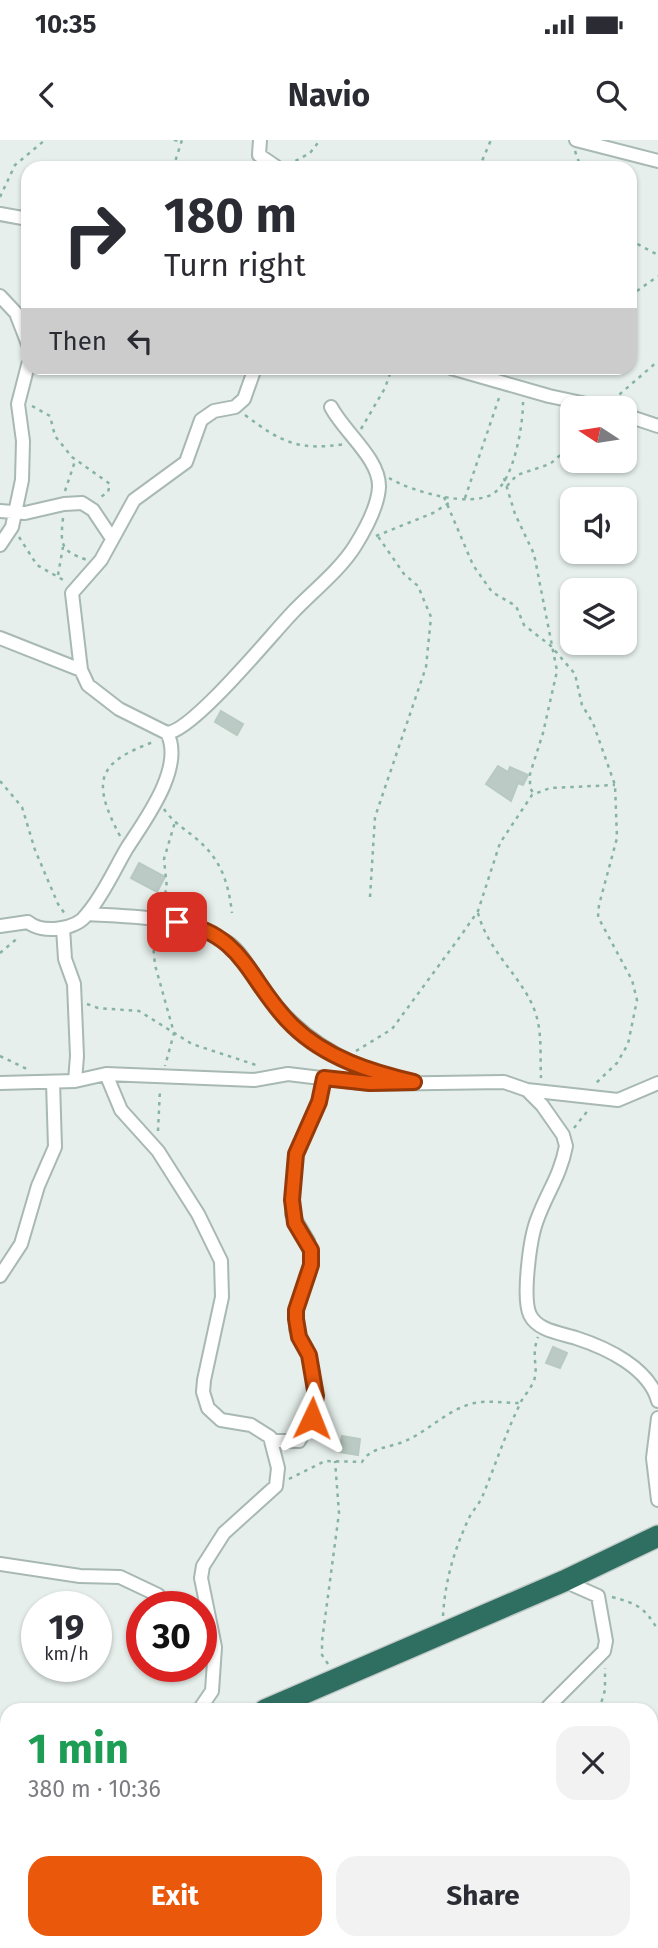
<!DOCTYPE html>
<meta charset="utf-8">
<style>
body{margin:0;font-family:"Fira Sans",sans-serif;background:#f2f2f3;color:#2b2b33;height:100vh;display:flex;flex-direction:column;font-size:26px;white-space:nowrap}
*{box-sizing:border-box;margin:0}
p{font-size:23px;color:#7c7c81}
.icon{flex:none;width:38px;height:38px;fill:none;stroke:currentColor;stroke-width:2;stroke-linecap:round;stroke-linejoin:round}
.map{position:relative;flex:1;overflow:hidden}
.sheet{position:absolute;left:0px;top:1563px;width:658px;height:247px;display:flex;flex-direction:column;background:#fff;border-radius:21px 21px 0 0;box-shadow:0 2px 5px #0004}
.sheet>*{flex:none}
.top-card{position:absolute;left:21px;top:21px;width:616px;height:214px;border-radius:21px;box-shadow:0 2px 5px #0004;background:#fff;color:#2b2b33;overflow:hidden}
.needle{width:46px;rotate:282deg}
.fabs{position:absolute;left:560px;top:256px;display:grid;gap:14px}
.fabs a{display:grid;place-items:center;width:77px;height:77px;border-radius:14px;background:#fff;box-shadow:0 2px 5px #0004;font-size:35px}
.speed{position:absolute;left:21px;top:1451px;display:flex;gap:14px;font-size:35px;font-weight:700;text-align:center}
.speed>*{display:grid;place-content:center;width:91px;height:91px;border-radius:50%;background:#fff;box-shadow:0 2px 5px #0004;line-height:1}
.speed small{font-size:18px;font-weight:400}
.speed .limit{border:10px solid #d22;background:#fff;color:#111}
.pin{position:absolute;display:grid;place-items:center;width:60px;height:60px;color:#fff;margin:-30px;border-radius:14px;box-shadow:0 4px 10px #0006}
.me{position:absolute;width:77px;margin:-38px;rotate:2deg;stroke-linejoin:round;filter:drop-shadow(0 0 5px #0008)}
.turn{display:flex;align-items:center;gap:24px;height:147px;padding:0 28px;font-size:32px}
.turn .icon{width:91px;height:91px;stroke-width:2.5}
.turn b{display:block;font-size:49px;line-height:60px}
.then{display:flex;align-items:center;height:66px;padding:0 28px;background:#0003;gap:14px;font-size:26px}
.round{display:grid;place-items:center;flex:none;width:74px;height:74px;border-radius:21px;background:#f2f2f3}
.overview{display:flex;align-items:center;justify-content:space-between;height:119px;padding:0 28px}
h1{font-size:42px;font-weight:700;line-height:52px;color:#1e9e55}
.button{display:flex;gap:14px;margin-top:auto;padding:14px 28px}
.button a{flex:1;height:80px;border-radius:21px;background:#ea580c;color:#fff;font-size:28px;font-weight:700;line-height:80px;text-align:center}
.button a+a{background:#f2f2f3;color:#2b2b33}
.status{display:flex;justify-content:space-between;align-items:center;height:49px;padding:0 35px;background:#fff;direction:ltr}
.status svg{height:19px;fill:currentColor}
header{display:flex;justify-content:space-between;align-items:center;height:91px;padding:0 28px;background:#fff;font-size:32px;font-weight:700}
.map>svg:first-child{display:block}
.building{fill:#bbcac4;stroke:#b8c9c2;stroke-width:2}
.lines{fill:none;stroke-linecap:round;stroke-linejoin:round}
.street-casing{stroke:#a8b8b2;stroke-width:16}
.highway-casing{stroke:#c2cac8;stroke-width:24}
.path{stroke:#86b3a5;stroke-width:2.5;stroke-dasharray:3.5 5;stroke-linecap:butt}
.street{stroke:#fff;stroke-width:12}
.highway{stroke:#2f6f62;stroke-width:21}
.route-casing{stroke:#983908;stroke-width:18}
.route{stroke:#ea580c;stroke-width:12}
</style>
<div class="status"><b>10:35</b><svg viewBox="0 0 49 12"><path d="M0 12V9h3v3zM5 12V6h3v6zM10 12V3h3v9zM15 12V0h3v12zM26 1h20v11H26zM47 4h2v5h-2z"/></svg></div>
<header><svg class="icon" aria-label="back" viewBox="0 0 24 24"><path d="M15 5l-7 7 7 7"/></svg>Navio<svg class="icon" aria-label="search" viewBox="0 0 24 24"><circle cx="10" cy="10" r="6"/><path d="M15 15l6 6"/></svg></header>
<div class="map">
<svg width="658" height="1808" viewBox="0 0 658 1808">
<rect width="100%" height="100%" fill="#e6efeb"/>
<path class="building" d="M221,571L243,584L237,595L215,582Z
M498,626L508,632L510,627L528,635L523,645L518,643L511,661L486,644Z
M139,723L165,737L157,752L131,738Z
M553,1207L567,1213L560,1228L546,1223Z
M342,1296L360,1299L358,1315L339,1312Z"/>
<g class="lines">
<g class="street-casing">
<path id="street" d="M260,0L259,15L278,28
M576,0L658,21
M0,74L28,79
M0,156L16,173L28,204
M451,228L549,256L605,268
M625,275L658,286
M0,371L25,373L64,364L82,363L93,370L111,397
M0,405L12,387L22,340L23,301L18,264L28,225
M0,498L81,530
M167,593C193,591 271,495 293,472C312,452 340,430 355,406C365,390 378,366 379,347C380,319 344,292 331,267
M87,774C104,754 114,730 127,708C145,680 185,627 167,593L119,569L88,545L81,530L72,453L101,420L134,360L186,322L201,280L214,271L235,267L244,259L255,228
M0,786L28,782C42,794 77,790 87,774C136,777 184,776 227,802C243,812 251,834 262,849C297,895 340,924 397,938
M63,788L65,819L74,844L77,916L75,941
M106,934L121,970L158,1011L198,1074L221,1121L222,1157L204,1240L203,1252L208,1268L221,1280L251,1285L270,1297L278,1328L276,1346L224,1393L203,1426L201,1438L215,1507L212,1551L199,1570
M0,943L75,941L106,934L254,940L288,934L370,944L504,942L527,950L542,965L563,995L566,1006C560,1037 547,1052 537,1080C530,1098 522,1158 530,1175C538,1191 561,1193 576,1198C607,1208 649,1228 658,1261
M527,950L618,960L658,943
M0,1136L21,1104L38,1046L55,1007L53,942
M658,1278L653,1318L658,1360
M270,1297L273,1301H299L314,1273L316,1256L309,1215L296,1189V1169L309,1134L311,1118L308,1101L292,1074L293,1045L296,1014L319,962L324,938
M0,1424L80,1436L120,1437L158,1455L167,1466
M548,1567L604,1511L606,1501L598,1456L564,1441"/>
</g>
<g class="highway-casing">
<path id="highway" d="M265,1570L564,1441L658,1396
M0,1652L7,1650"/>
</g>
<path class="path" d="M174,0L181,1
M575,11L581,28
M288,25L310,13L320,0
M173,28L182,0
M479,28L491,0
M0,57L15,25L45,0
M630,100L658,115
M630,156L658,136
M511,234L516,228
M613,260L658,221
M32,266L50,276L55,296L72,317L110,344L108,352L98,359
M245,275C282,303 299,311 345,304
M361,289L385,248L392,228
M389,338C410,351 472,369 494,353C514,339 523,286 523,262
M504,338L515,374L534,414L557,531L543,593L530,634V648L534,654
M507,346L517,335L550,324L572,305
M65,351L75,321
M444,357L473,425L492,452L516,466L524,485L551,506L575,534L582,565L593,583L615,645L617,698L599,765L598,777L632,840L637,860L628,904L617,923L594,945
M465,358L500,255
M63,378C60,406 61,411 87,420
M376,396L433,373L449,363
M19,397L37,425L65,441
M58,435L63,407
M0,641L22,667L35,710L58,764L65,774
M164,669C171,680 183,688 193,696C220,717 228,740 232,773
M120,696C90,639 98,622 156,601
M370,757L375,677L426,527L431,477L418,446L404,434L377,395
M156,768L167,749L164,719L175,682
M478,773C489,815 527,840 537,878C542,897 540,919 541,938
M152,793L155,825L174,893L165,926
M0,813L19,797
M87,864L98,868L139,871L192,904L259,926
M356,911L392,889L462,794L478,771L500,703L532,655L550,648L615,645
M0,916L27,929
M574,988L589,969
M158,991L160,949
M289,1339L325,1321L362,1322C370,1308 386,1308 400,1303C429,1293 449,1265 482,1262C494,1261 508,1263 520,1263
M612,1457C638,1464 644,1467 658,1490
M443,1476C445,1441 454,1410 469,1378C473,1370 480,1363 483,1355C495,1326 505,1295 519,1266C522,1258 529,1251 533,1243C540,1227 530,1218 538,1197
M328,1524L322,1515V1501L339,1373L335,1321
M599,1570L605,1550V1528
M651,1643V1644
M239,1808L240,1802"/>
<use href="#street" class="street"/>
<use href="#highway" class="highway"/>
</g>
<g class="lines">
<g class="route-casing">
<path id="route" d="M177,782C246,794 249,844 293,886C326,918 371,932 414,942L370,943L324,938L319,962L296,1014L292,1060L295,1083L311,1110V1125L296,1170V1179L299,1197L309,1215L316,1256L312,1278"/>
</g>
<use href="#route" class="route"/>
</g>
</svg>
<div class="fabs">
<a><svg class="needle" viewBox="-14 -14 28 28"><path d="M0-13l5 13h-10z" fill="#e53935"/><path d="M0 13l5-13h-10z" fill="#7c7c81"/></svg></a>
<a><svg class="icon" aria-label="sound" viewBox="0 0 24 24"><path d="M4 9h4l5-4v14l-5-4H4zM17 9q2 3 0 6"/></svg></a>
<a><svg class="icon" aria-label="layers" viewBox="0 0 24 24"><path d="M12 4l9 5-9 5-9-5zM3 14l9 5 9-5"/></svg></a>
</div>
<div class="speed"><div>19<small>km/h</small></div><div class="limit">30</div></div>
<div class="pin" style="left:177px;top:782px;background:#d93025"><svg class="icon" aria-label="arrive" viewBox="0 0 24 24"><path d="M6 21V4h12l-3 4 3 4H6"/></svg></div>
<svg class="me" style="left:312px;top:1278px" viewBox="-20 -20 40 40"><path d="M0-17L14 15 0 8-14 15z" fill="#ea580c" stroke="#fff" stroke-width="4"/></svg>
<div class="top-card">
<div class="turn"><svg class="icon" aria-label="right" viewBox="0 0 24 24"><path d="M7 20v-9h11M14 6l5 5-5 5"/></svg><div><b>180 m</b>Turn right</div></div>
<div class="then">Then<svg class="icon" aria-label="left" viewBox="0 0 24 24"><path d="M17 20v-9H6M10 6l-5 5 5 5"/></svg></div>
</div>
<section class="sheet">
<div class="overview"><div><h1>1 min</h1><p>380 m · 10:36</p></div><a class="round"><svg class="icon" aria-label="close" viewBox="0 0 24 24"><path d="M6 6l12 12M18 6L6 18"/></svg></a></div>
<div class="button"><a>Exit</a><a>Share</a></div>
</section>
</div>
